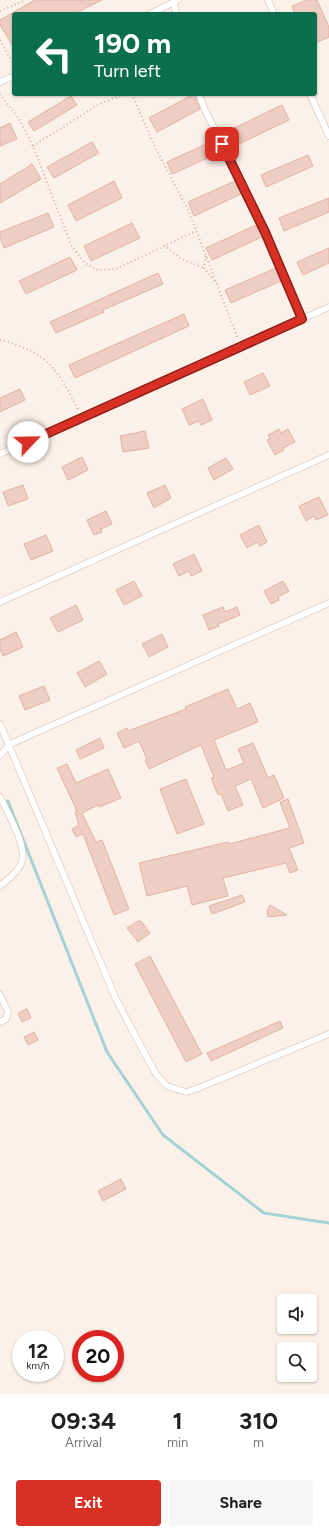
<!DOCTYPE html>
<style>
body{margin:0;font-family:Figtree,sans-serif;background:#f6f6f6;color:#222;height:100vh;display:flex;flex-direction:column;font-size:15px;white-space:nowrap}
*{box-sizing:border-box;margin:0}
p{font-size:13px;color:#767676}
.icon{flex:none;width:22px;height:22px;fill:none;stroke:currentColor;stroke-width:2;stroke-linecap:round;stroke-linejoin:round}
.map{position:relative;height:1394px;overflow:hidden}
.drawer{display:flex;flex-direction:column;background:#fff;flex:1}
.drawer>*{flex:none}
.hud{position:absolute;left:12px;top:12px;width:305px;height:84px;border-radius:4px;box-shadow:0 1px 3px #0004;background:#0b6e4f;color:#fff;overflow:hidden}
.controls{position:absolute;left:277px;top:1294px;display:grid;gap:8px}
.controls a{display:grid;place-items:center;width:40px;height:40px;border-radius:4px;background:#fff;box-shadow:0 1px 3px #0004;font-size:20px}
.speed{position:absolute;left:12px;top:1330px;display:flex;gap:8px;font-size:20px;font-weight:700;text-align:center}
.speed>*{display:grid;place-content:center;width:52px;height:52px;border-radius:50%;background:#fff;box-shadow:0 1px 3px #0004;line-height:1}
.speed small{font-size:10px;font-weight:400}
.speed .limit{border:6px solid #d22;background:#fff;color:#111}
.pin{position:absolute;display:grid;place-items:center;width:34px;height:34px;color:#fff;margin:-17px;border-radius:8px;box-shadow:0 2px 6px #0006}
.me{position:absolute;width:44px;margin:-22px;rotate:66deg;stroke-linejoin:round;filter:drop-shadow(0 0 3px #0008)}
.turn{display:flex;align-items:center;gap:14px;height:84px;padding:0 16px;font-size:18px}
.turn .icon{width:52px;height:52px;stroke-width:2.5}
.turn b{display:block;font-size:28px;line-height:34px}
.eta{display:flex;justify-content:space-evenly;align-items:center;height:68px;text-align:center}
.eta b{font-size:24px;font-weight:700;line-height:28px}
.action{display:flex;gap:8px;margin-top:auto;padding:8px 16px}
.action a{flex:1;height:46px;border-radius:4px;background:#d93025;color:#fff;font-size:16px;font-weight:700;line-height:46px;text-align:center}
.action a+a{background:#f6f6f6;color:#222}
.map>svg:first-child{display:block}
.lines{fill:none;stroke-linecap:round;stroke-linejoin:round}
.stream{stroke:#a5d2d4;stroke-width:3}
.building{fill:#eecec2;stroke:#e0b3a3}
.lane-casing{stroke:#cebbb2;stroke-width:7}
.path{stroke:#d3b1a5;stroke-width:2;stroke-dasharray:1 3;stroke-linecap:butt}
.lane{stroke:#fff;stroke-width:6}
.route-casing{stroke:#8d1f18;stroke-width:10}
.route{stroke:#d93025;stroke-width:7}
</style>
<div class="map">
<svg width="329" height="1394" viewBox="0 0 329 1394">
<rect width="100%" height="100%" fill="#fbf1e8"/>
<g class="lines">
<path class="stream" d="M8,801L107,1052L163,1135L264,1213L329,1223"/>
</g>
<path class="building" d="M35,0H102L74,14H14V48L0,25V20Z
M307,0H317L329,27V37L315,43V14H295L292,6Z
M194,94L200,109L157,132L149,118Z
M71,96L77,105L34,131L28,122Z
M282,105L289,120L239,144L232,129Z
M10,123L17,139L0,146V128Z
M215,140L221,152L172,174L167,162Z
M92,142L99,153L54,178L47,167Z
M308,155L313,166L266,187L261,175Z
M32,164L41,179L0,203V184Z
M114,181L122,198L76,221L68,205Z
M235,181L241,194L194,216L188,202Z
M329,198V212L284,231L279,218Z
M48,213L54,227L4,248L0,238V232Z
M132,223L140,238L91,261L84,246Z
M256,225L262,237L212,260L206,248Z
M329,248V263L303,275L297,262Z
M70,257L77,270L26,294L19,281Z
M276,268L281,281L231,303L225,290Z
M158,273L163,284L103,310L104,312L56,333L50,322Z
M184,314L189,326L75,378L69,365Z
M263,373L270,386L250,395L244,382Z
M20,389L25,400L0,412V398Z
M203,399L212,420L201,425L199,421L189,425L182,409Z
M279,429L281,433L288,429L295,442L283,448L284,450L275,455L267,440L270,439L268,435Z
M145,431L149,448L123,452L120,436Z
M82,457L88,470L68,480L62,467Z
M226,458L233,469L214,480L208,468Z
M23,485L28,499L8,506L3,492Z
M165,485L171,498L154,508L147,493Z
M319,497L328,515L316,520L314,516L306,521L299,506Z
M106,511L112,524L101,529L102,532L94,535L87,520Z
M259,525L267,542L260,546L258,542L247,548L240,535Z
M46,535L53,551L31,560L24,544Z
M194,554L202,571L191,576L189,571L179,576L173,564Z
M134,581L142,596L124,605L116,590Z
M283,581L289,591L278,597L279,600L271,604L264,591Z
M76,605L83,620L58,632L50,618Z
M223,607L225,612L237,607L240,615L218,624L219,626L209,630L203,615Z
M16,632L23,647L3,656L0,649V640Z
M162,634L168,647L149,657L142,644Z
M99,661L107,674L85,687L77,673Z
M44,686L50,700L25,710L19,696Z
M228,689L237,709L250,703L258,722L214,740L226,770L244,763L238,749L253,743L268,778L274,775L284,798L263,808L251,779L235,786L243,805L228,811L221,794L218,795L211,778L214,777L201,745L149,769L145,760L147,759L139,741L124,748L117,733L127,728L128,731L186,709L185,707Z
M100,738L104,748L80,759L76,750Z
M67,764L76,783L108,769L121,798L99,807L98,805L82,813L96,842L102,840L129,909L114,915L83,834L76,837L72,829L79,825L75,812L77,811L57,768Z
M186,779L204,824L177,834L160,789Z
M288,799L304,843L289,848L298,870L290,873L286,863L223,878L228,896L192,905L187,886L147,896L139,863L228,842L229,844L290,828L280,802Z
M242,895L245,902L212,914L209,906Z
M270,905L287,915L268,917L267,911Z
M138,921H141L150,933L138,942L127,928Z
M150,956L202,1054L186,1062L135,964Z
M27,1009L31,1018L22,1022L18,1013Z
M280,1021L283,1028L211,1061L207,1053Z
M34,1032L38,1040L28,1045L24,1037Z
M121,1179L126,1189L103,1201L98,1191Z"/>
<g class="lines">
<g class="lane-casing">
<path id="lane" d="M268,0L274,14
M174,2L176,14
M150,14L178,0
M0,82L14,76
M199,94L205,110L265,232L302,319
M310,94L329,136
M0,454L329,307
M0,602L329,455
M0,724L116,999L138,1041L156,1074L167,1086L186,1092L196,1089L329,1034
M0,755L10,744L329,603
M0,797C7,812 29,848 21,864C17,873 7,880 0,886
M0,995L8,1012L6,1019L0,1022"/>
</g>
<path class="path" d="M0,11L26,0
M0,40L14,65
M0,94L19,119L33,146L71,245L84,262L91,267L98,270L116,269L196,231
M132,94L153,143L189,212L238,339
M33,146L99,104L125,94
M164,245L180,258L204,268
M206,256L204,268L217,284
M0,340C47,352 57,368 78,410"/>
<use href="#lane" class="lane"/>
</g>
<g class="lines">
<g class="route-casing">
<path id="route" d="M28,442L302,319L265,232L222,144"/>
</g>
<use href="#route" class="route"/>
</g>
</svg>
<div class="controls">
<a><svg class="icon" aria-label="sound" viewBox="0 0 24 24"><path d="M4 9h4l5-4v14l-5-4H4zM17 9q2 3 0 6"/></svg></a>
<a><svg class="icon" aria-label="search" viewBox="0 0 24 24"><circle cx="10" cy="10" r="6"/><path d="M15 15l6 6"/></svg></a>
</div>
<div class="speed"><div>12<small>km/h</small></div><div class="limit">20</div></div>
<div class="pin" style="left:222px;top:144px;background:#d93025"><svg class="icon" aria-label="arrive" viewBox="0 0 24 24"><path d="M6 21V4h12l-3 4 3 4H6"/></svg></div>
<svg class="me" style="left:28px;top:442px" viewBox="-20 -20 40 40"><circle r="19" fill="#fff"/><path d="M0-13L10 11 0 6-10 11z" fill="#d93025"/></svg>
<div class="hud">
<div class="turn"><svg class="icon" aria-label="left" viewBox="0 0 24 24"><path d="M17 20v-9H6M10 6l-5 5 5 5"/></svg><div><b>190 m</b>Turn left</div></div>
</div>
</div>
<section class="drawer">
<div class="eta">
<div><b>09:34</b><p>Arrival</p></div>
<div><b>1</b><p>min</p></div>
<div><b>310</b><p>m</p></div>
</div>
<div class="action"><a>Exit</a><a>Share</a></div>
</section>
